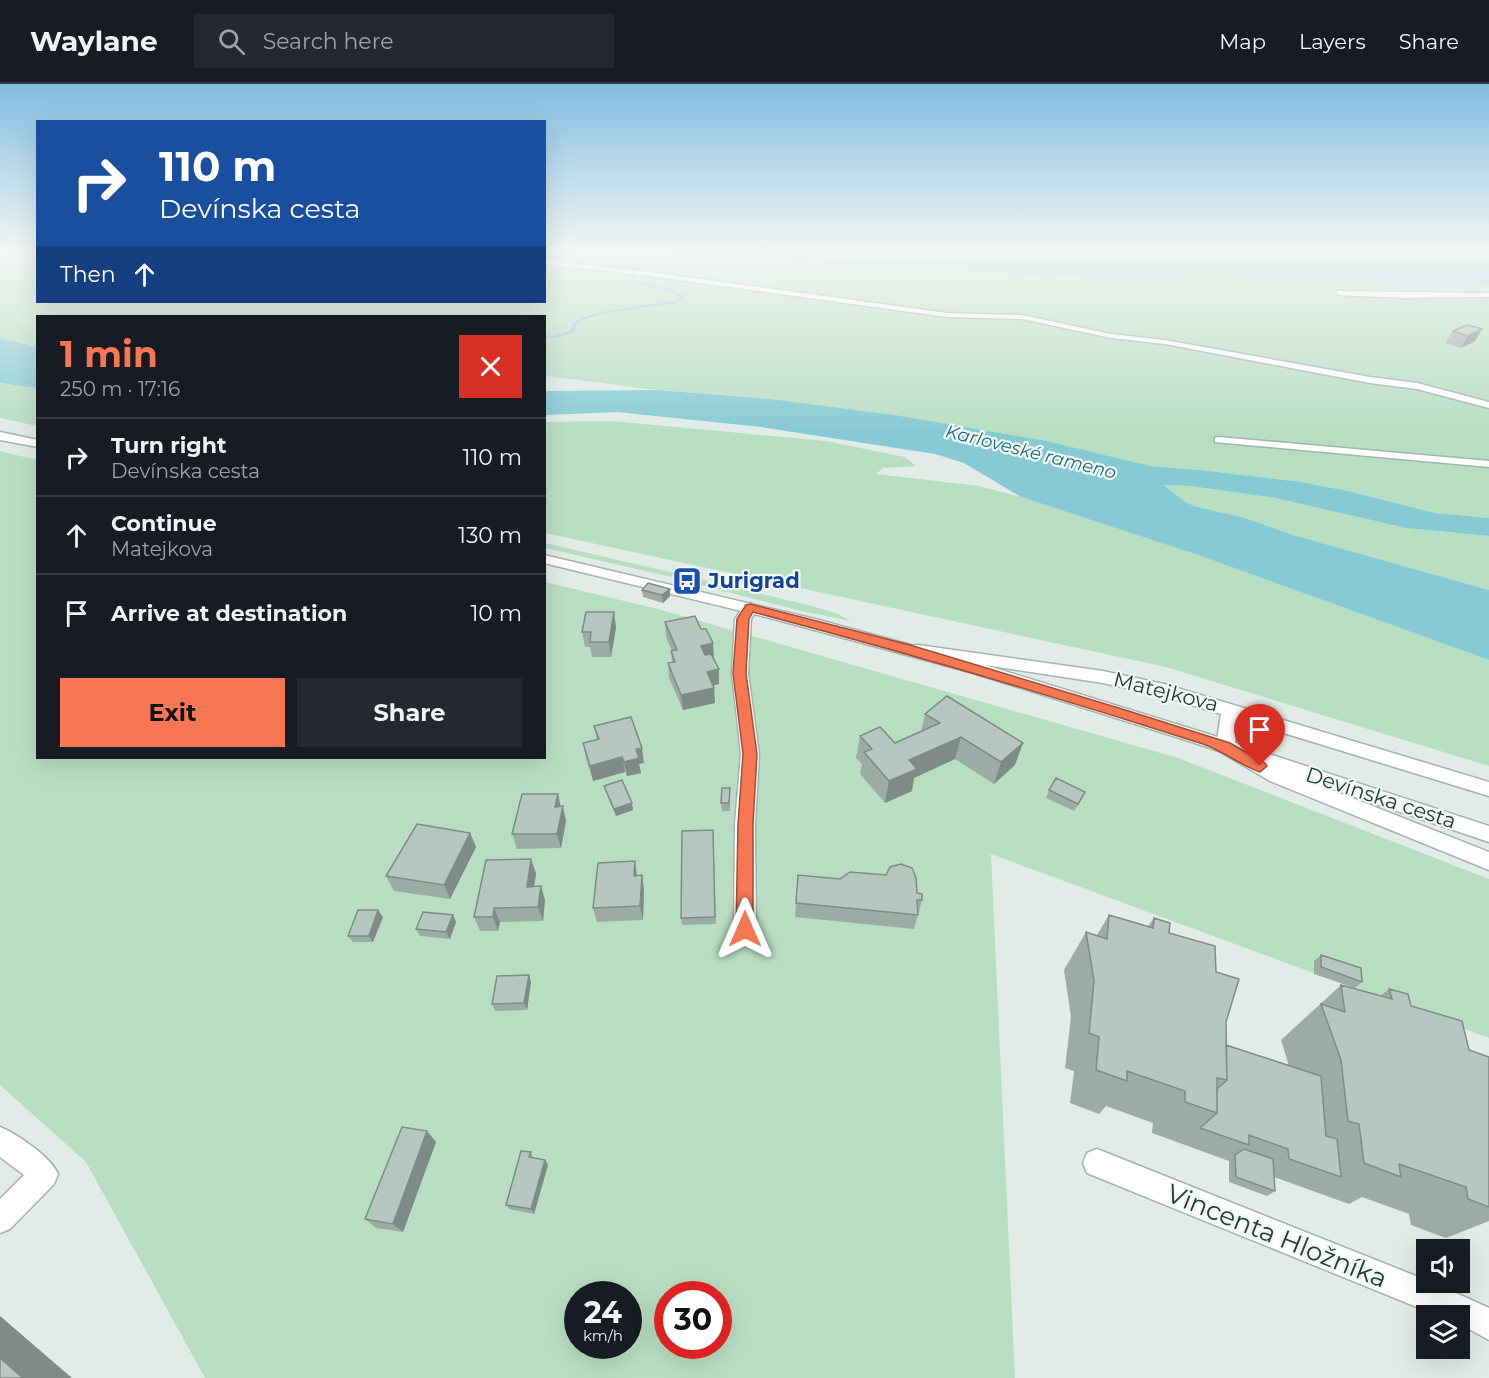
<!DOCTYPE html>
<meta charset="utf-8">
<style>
body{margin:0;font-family:Montserrat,sans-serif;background:#242831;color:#f1f3f6;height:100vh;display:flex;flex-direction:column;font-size:22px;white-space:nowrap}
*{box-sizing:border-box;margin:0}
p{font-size:20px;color:#9ea1a6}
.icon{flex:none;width:33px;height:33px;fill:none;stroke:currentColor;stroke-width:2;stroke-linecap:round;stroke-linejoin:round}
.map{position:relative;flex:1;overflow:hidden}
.sheet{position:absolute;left:36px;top:231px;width:510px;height:444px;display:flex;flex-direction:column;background:#171b24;border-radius:0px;box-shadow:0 6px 24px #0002}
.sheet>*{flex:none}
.banner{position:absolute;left:36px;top:36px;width:510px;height:183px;border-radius:0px;box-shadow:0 6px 24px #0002;background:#1a4fa0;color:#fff;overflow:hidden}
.tools{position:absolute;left:1416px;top:1155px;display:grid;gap:12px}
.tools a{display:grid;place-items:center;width:54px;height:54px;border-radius:0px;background:#171b24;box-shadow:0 6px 24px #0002;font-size:30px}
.speed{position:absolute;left:564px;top:1197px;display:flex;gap:12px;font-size:30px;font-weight:700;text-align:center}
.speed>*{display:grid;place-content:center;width:78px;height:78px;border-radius:50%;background:#171b24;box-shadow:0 6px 24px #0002;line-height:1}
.speed small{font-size:15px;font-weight:400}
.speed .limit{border:9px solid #d22;background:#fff;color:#111}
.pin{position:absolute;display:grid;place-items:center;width:51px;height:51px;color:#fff;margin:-62px -26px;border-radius:50% 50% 50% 0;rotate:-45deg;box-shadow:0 0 6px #0007}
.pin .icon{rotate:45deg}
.me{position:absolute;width:66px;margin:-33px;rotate:0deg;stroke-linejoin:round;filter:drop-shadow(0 0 4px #0008)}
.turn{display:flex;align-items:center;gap:21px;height:126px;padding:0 24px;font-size:27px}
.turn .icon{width:78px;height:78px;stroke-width:2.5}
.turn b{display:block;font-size:42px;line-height:51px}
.then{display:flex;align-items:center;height:57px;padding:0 24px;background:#0003;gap:12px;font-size:22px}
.round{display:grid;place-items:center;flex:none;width:63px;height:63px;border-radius:0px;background:#242831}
.head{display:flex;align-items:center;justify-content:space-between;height:102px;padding:0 24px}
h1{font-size:36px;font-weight:700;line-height:45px;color:#f87753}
.button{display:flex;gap:12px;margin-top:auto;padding:12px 24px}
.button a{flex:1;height:69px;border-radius:0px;background:#f87753;color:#111;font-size:24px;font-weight:700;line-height:69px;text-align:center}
.button a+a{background:#242831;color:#f1f3f6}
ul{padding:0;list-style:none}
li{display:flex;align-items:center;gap:18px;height:78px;padding:0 24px;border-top:2px solid #363941}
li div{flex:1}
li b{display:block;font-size:22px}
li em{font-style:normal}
header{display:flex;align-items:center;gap:36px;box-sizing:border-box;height:84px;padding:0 30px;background:#171b24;border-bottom:2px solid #363941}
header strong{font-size:28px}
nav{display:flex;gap:33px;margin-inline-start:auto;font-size:21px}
.search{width:420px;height:54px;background:#242831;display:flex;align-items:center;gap:15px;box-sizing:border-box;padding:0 21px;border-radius:0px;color:#9ea1a6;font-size:22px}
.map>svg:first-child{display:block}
.green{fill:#b8dec2;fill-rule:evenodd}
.water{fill:#86cad4}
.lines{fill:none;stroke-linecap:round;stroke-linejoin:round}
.stream{fill:#86cad4;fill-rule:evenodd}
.service-casing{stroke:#a3b4ae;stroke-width:3}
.minor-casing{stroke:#a3b4ae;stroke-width:3}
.tertiary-casing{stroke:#a3b4ae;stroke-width:3}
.service{fill:#fff;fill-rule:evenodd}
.minor{fill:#fff;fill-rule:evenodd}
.tertiary{fill:#fff;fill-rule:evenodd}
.wall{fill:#9daba5}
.shaded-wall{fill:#7f8b86}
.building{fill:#b6c7c0;stroke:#7f8b86;stroke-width:1.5}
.route{fill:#f87753;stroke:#a14d36;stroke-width:1.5}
.labels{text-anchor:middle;stroke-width:4.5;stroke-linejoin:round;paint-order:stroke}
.far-water-label{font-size:18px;font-style:italic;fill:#186e7c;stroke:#f1f8f5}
.transit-label{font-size:21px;font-weight:bold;fill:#164399;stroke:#f1f8f5;text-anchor:start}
.street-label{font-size:21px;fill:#203e35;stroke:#f1f8f5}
.near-street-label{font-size:26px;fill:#203e35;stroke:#f1f8f5}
</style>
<header>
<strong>Waylane</strong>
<div class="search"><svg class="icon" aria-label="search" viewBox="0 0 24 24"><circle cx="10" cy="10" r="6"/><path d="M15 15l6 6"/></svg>Search here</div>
<nav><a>Map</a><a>Layers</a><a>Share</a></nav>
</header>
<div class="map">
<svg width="1489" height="1294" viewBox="0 0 1489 1294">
<rect width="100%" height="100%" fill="#e1ece7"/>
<path class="green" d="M0,167H37L38,218H544L545,167H597L1117,196L1210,194L1489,198V434L1435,429L1348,407L1301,398L1200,386L1150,382L769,315L657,306L545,292L544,232H38L37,263L0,254Z
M0,299L37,304V342L0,334Z
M613,337L826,357L905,373L916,382L883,384L876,390L979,402L1021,413L1198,471L1489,576V682L1166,583L545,449V338Z
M0,367L37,376L38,674H544L545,498L658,525L1178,674L1489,795V954L991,770L1015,1294H205L86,1078L0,1001ZM578,1210H628V1262H578ZM668,1210H718V1262H668Z
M1163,400L1190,402L1275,414L1406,444L1489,452V506L1293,451L1245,434L1194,422L1185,418Z
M545,459L683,491L680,495L545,464Z
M700,495L812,522L838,530L851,537L797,526L696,500Z"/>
<path class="water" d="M597,167H1489V198L1210,194L1117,196Z
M0,254L37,263V304L0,299Z
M657,306L769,315L894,331L1046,357L1150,382L1200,386L1301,398L1348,407L1435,429L1489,434V452L1406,444L1275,414L1190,402L1164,401L1185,418L1194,422L1245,434L1293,451L1489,506V576L1198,471L1021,413L964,379L935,370L761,343L617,328L545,331V307Z"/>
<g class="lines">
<path class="stream" d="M656,178L659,179L635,192L634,196L676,207L684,213L677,219C661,222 585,229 577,240C575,243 575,246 574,249L554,254L544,252V250L554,252L570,247C571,245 573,240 574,239C584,228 658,219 675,217L679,213L674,209L630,197L632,190Z"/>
<g class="service-casing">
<path id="service" d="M544,176L650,188L947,229L1022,231L1111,250L1165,256L1370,293L1417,299L1489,318V324L1417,305L1370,299L1165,260L1111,254L1022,235L947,233L650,192L544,180Z
M1336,207L1489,209V213L1404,214L1339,211Z
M1218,353L1489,377V383L1215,358V354Z"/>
</g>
<g class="minor-casing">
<path id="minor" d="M750,519L758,524L751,535L748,589L759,670L755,740L756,845L753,852L745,855L737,852L734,845L735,740L741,670L732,589L735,535L745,521Z
M918,561L1103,587L1164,600L1489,698V712L1238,635L1235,659L1284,687L1489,768V786L1270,697L1219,667L1216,662L1221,630L1162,612L1103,599L912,570L910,566L912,562Z
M0,1043C17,1050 51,1073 58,1090L54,1100L10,1145L0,1149V1115L24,1091L0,1073Z
M1097,1065L1426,1196V1198H1432L1489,1224V1256L1460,1240V1232H1439L1087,1089L1083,1079L1087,1069Z"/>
</g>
<g class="tertiary-casing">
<path id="tertiary" d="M0,348L38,356V363L0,356Z
M544,471L815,535L985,581L1205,649L1489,742V758L1192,658L973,589L770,534L544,479Z"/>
</g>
<use href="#service" class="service"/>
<use href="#minor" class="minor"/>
<use href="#tertiary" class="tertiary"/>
</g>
<path class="wall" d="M1482,245L1475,257L1461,264L1445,259L1453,247Z
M670,505V512L663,519L643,513L642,506Z
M665,538L714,574L719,600L713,602L715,619L683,626L669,594L668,579L672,578L671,567H672L666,553Z
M616,543L611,573H592L590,563H585L582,548Z
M925,630L1015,681L994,700L955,675L914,694L912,707L885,719L860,690L862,680L856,674L860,652L895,659L921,647Z
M594,642L644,679L639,680L641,689L627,692L625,688L593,697L586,674L583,659L597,656Z
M604,702L633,726L616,732L606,709Z
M730,704V727H722L721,719Z
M1049,706L1082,715L1074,727L1046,714Z
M561,722L566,737L561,764L517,765L512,750Z
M713,746L716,840L682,841L681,834Z
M470,749L476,763L450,815L394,807L386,792Z
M536,789L534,803L545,816L543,837L500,838L498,847H480L474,833Z
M637,791H642L644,806L643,836L597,838L593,824Z
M798,791L917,809L922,816L914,845L795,833Z
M453,831L456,838L450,855L420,852L416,845Z
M1109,831L1148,842L1154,834L1169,849L1216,888L1226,938V961L1289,982L1281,956L1341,901L1380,912L1389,905L1469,966L1489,973V1137L1446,1154L1411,1141L1409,1130L1362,1113L1349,1120L1274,1093L1275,1107L1267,1112L1229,1098V1077L1152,1049L1153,1039L1106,1022L1099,1030L1070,1019L1074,987L1065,984L1071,933L1064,886L1086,848L1097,851Z
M383,833L373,858H353L348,852Z
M1321,871L1362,898L1355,904L1314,890V877Z
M531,898L527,926L495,927L492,920Z
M436,1058L403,1148L376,1144L365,1135Z
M531,1068L533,1074L545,1076L548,1081L534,1130L509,1125L506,1121Z"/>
<path class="shaded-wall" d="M1482,245L1475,257L1461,264L1468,252Z
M670,505V512L663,519L662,511Z
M614,528L616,543L611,573L609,558Z
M713,559L714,574L701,577V562Z
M719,585V600L708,603L707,588Z
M714,604L715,619L683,626L681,611Z
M961,653L955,675L914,694L912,707L885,719L889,697L909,676Z
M1023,659L1015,681L994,700L1001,678Z
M642,664L644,679L639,680L641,689L627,692L624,678L636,665Z
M622,673L625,688L593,697L590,682Z
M558,710L561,724L555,723Z
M632,719L633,726L616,732L614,725Z
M563,722L566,737L561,764L557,750Z
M470,749L476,763L450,815L444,801Z
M531,775L536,789L532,817L527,803Z
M635,777L637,792H634Z
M642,791L644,806L643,836L640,822Z
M541,802L545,816L543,837L538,823Z
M494,824L500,838L498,847L493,833Z
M378,826L383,833L373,858L369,852Z
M453,831L456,838L450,855L446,848Z
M529,891L531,898L527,926L524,919Z
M427,1047L436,1058L403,1148L393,1140Z
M545,1076L548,1081L534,1130L531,1125Z
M0,1232L72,1294H23L0,1274Z"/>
<path class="building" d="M1467,241L1482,245L1468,252L1453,247Z
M648,499L670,505L662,511L642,506Z
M586,528H614L609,558H590L591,548H582Z
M695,532L701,545H706L713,559L701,562L705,571L711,570L719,585L707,588L714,604L681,611L668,579L675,578L671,567L677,566L665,538Z
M947,612L1023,659L1001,678L961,653L909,676L917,685L889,697L864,668L872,665L860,652L880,643L895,659L940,639L925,630Z
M631,633L642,664L636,665L639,674L624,678L622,673L590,682L583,659L599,655L594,642Z
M1056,694L1085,708L1078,720L1049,706Z
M622,696L632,719L614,725L604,702Z
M722,704H730L729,719H721Z
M522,710H558L555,723L563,722L557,750H512Z
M417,740L470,749L444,801L386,792Z
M713,746L715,833L681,834L682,747Z
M531,775L527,803L541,802L538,823L494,824L493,833H474L486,776Z
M635,777L634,792L642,791L640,822L593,824L598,779Z
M901,780L912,784L916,794L917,809L922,810V816H917L918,831L796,819L798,791L840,795L850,788L886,791L890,783Z
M358,826H378L369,852H348Z
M423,828L453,831L446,848L416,845Z
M1109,831L1153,844L1154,834L1170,839L1169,849L1215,862L1216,888L1239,895L1226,938L1227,996L1217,994V1029L1185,1018V1007L1127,987V997L1096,986L1099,953L1089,949L1094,897L1086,848L1107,855Z
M1321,871L1361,884L1362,898L1321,883Z
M529,891L524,919L492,920L497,892Z
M1341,901L1392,915L1389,905L1408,910L1411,922L1462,937L1469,966L1489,973V1123L1468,1115L1466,1103L1399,1080L1401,1093L1364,1079L1359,1040L1348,1037L1341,976L1321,920L1345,928Z
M1226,961L1321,992L1326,1052L1337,1055L1341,1093L1289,1075L1288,1065L1249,1051V1061L1200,1044L1217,1029V1005L1227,996Z
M402,1043L427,1047L393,1140L365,1135Z
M1244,1065L1273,1075L1275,1107L1236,1093L1235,1071Z
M521,1067L531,1068L529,1073L545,1076L531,1125L506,1121Z
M0,1274L23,1294H0Z"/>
<linearGradient id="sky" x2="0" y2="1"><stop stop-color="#81bde0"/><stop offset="0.48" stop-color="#f2f6f4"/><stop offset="1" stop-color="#f2f6f4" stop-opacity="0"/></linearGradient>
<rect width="1489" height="348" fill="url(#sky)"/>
<path class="route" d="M750,520L910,561L1119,624L1230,659L1265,679L1267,682L1260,688C1240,681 1223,667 1203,660C1054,612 904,568 753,528L749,535L746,589L757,670L753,740V845L751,850L745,852L739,850L736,845L738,740L743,670L733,589L737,535L746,521Z"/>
<defs>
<g id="bus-square" transform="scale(1.5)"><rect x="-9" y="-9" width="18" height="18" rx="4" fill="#1a4fb4" stroke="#f1f8f5"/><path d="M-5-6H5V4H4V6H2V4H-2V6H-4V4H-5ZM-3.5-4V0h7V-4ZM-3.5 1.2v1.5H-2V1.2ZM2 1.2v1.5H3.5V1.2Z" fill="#fff"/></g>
</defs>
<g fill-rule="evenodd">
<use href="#bus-square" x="687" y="497"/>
</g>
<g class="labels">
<g class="far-water-label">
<text transform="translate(1031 368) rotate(14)" y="6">Karloveské rameno</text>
</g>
<g class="transit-label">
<text x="708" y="504">Jurigrad</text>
</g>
<g class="street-label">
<text transform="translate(1166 608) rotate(14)" y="7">Matejkova</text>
<text transform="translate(1381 714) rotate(18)" y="7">Devínska cesta</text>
</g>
<g class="near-street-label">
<text transform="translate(1277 1152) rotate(22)" y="9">Vincenta Hložníka</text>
</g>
</g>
</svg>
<div class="tools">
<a><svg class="icon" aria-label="sound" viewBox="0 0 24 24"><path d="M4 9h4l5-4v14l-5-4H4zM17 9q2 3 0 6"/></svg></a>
<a><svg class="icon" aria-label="layers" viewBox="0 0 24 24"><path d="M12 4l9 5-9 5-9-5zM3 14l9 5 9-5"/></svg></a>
</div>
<div class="speed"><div>24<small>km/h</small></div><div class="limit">30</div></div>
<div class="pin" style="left:1260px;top:682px;background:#d93025"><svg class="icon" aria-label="arrive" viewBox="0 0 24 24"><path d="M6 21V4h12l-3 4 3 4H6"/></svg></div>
<svg class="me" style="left:745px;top:845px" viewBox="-20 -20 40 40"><path d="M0-17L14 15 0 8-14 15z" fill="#f87753" stroke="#fff" stroke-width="4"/></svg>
<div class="banner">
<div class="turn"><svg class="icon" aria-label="right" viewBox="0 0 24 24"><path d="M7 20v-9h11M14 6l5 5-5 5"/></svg><div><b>110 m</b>Devínska cesta</div></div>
<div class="then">Then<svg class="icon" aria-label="ahead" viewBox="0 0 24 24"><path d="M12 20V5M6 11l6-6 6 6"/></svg></div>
</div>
<section class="sheet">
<div class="head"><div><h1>1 min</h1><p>250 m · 17:16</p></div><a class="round" style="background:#d93025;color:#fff"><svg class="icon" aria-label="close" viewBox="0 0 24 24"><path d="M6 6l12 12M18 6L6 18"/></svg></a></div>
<ul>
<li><svg class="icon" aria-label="right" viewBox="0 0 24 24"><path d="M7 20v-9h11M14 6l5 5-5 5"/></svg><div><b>Turn right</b><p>Devínska cesta</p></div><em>110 m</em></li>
<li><svg class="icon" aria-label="ahead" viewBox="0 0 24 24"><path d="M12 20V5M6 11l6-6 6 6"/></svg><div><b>Continue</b><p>Matejkova</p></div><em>130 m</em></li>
<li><svg class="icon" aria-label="arrive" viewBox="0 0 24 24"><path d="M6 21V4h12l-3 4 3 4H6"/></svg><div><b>Arrive at destination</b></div><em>10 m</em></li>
</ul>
<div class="button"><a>Exit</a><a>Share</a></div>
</section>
</div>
